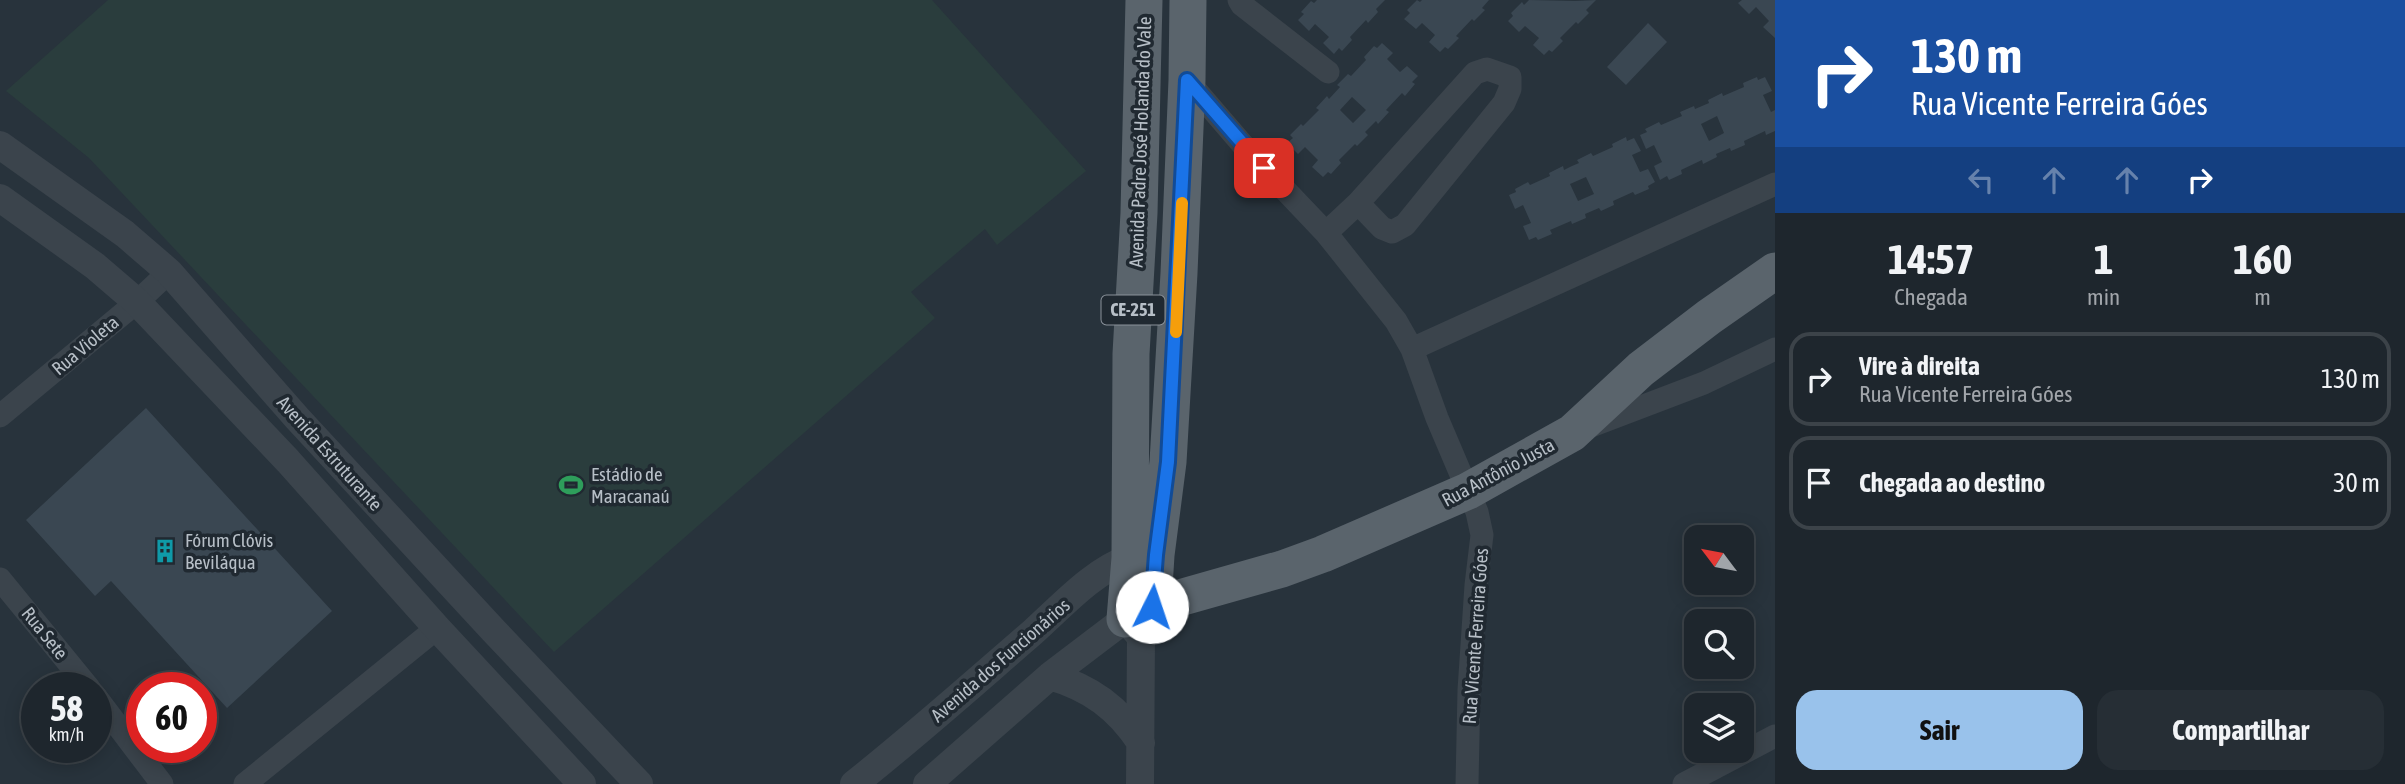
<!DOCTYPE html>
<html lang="pt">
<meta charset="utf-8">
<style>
body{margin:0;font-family:"Asap Condensed",sans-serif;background:#262e35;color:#f1f3f6;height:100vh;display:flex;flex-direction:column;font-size:26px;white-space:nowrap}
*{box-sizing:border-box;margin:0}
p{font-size:23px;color:#a1a5aa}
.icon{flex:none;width:38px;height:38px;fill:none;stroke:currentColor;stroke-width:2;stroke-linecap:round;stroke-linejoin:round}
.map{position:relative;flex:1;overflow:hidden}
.details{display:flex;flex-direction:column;background:#1e262d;width:630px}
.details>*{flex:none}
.guide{background:#1a4fa0;color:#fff;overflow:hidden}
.needle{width:46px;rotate:302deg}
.buttons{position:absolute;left:1684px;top:525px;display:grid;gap:14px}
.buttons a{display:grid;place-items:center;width:70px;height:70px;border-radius:14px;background:#1e262d;box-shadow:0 4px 18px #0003,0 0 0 2px #3c4349;font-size:35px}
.speed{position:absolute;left:21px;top:672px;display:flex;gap:14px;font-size:35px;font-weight:700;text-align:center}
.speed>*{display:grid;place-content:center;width:91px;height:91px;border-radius:50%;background:#1e262d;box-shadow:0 4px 18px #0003,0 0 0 2px #3c4349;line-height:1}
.speed small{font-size:18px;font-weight:400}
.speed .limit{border:10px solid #d22;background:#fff;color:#111}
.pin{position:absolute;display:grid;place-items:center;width:60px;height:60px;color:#fff;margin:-30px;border-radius:14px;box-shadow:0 4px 10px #0006}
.me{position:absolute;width:77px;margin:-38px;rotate:4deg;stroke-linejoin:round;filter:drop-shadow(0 0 5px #0008)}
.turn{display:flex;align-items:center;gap:24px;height:147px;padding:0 21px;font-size:32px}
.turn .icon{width:91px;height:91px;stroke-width:2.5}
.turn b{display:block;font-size:49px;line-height:60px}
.lanes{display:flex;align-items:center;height:66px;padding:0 21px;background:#0003;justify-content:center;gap:35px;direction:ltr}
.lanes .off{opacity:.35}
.eta{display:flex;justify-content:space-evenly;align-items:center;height:119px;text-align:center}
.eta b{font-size:42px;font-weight:700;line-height:49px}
.cta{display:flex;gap:14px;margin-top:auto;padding:14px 21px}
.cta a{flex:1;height:80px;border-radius:21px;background:#99c2eb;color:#111;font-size:28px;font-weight:700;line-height:80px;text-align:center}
.cta a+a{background:#262e35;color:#f1f3f6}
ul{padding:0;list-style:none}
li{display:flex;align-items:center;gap:21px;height:94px;margin:0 14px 10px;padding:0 7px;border:4px solid #3c4349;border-radius:21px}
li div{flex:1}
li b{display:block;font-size:26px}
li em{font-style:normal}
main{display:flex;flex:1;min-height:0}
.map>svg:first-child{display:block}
.green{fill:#2a3d3d}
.building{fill:#3a4752;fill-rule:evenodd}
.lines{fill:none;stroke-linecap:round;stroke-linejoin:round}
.minor{stroke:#3b444c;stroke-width:23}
.tertiary{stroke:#3b444c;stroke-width:28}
.primary{stroke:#5a646c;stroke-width:37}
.route-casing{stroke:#114b97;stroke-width:18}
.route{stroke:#1a73e8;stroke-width:12}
.slow{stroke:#f59e0b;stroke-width:12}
.labels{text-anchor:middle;stroke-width:7;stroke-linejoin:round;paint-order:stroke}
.shield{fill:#202931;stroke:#8a929a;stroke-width:2}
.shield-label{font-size:18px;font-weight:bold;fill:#b7bfc7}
.street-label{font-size:19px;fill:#b7bfc7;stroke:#202931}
.poi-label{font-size:19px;fill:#b7bfc7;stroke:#202931;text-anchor:start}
</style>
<main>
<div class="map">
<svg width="1775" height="784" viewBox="0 0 1775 784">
<rect width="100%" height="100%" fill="#28333c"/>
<path class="green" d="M108,0H932L1086,171L997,245L985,229L911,292L935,318L554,652L89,158L6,91Z"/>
<path class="building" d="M1317,0H1385L1376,9L1378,12L1368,23L1366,20L1350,37L1352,40L1342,51L1339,48L1334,54L1323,43L1329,37L1315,24L1309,31L1298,20L1304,14L1301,12L1311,1L1314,3Z
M1417,0L1420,2L1422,0H1489L1482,8L1485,10L1474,21L1472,19L1456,36L1459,38L1448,49L1445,47L1440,52L1429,42L1435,35L1422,23L1416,29L1404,19L1410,13L1407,10Z
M1529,0L1575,1L1596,0L1586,10L1589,13L1578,24L1576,22L1560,38L1563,41L1552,52L1549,50L1544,55L1533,45L1539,38L1525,26L1519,32L1508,21L1513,16L1511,13L1522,2L1524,5Z
M1742,0H1775V38L1763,27L1769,21L1756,7L1749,14L1738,3Z
M1648,23L1667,42L1626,85L1607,67Z
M1382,43L1393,53L1387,59L1400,72L1407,66L1418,76L1412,82L1415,84L1405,96L1402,93L1386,110L1389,112L1378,124L1376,121L1365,132L1368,135L1357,146L1355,144L1339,160L1341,163L1331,174L1328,172L1323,177L1312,167L1318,160L1305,147L1298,154L1287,143L1293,138L1290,135L1301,124L1303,126L1319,110L1316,108L1327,96L1329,99L1340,87L1337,85L1348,74L1351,76L1366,60L1364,57L1374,46L1377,48ZM1352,97L1366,110L1353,123L1340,110Z
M1757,77L1758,80L1765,77L1772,91L1763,95L1771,112L1775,110V131L1766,135L1765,131L1744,141L1745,145L1731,151L1730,148L1716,154L1717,157L1703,164L1702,160L1681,170L1682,174L1669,180L1667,176L1660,180L1654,166L1662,162L1654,145L1646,149L1640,135L1647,132L1645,129L1659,122L1661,125L1682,116L1680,112L1694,106L1695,109L1709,103L1708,100L1722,93L1723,96L1744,87L1743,83ZM1717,116L1724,133L1709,141L1701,124Z
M1626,137L1627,141L1634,138L1641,151L1632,155L1640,172L1648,169L1655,182L1648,186L1649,189L1635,195L1633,192L1613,201L1614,205L1601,211L1599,208L1585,214L1586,218L1572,224L1571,221L1550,230L1552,234L1538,240L1536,237L1529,240L1523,226L1531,223L1523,205L1515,209L1509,195L1516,192L1515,189L1528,182L1530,185L1550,176L1549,173L1563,166L1564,170L1572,166L1579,163L1577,160L1591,153L1593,156L1613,147L1612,144ZM1586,177L1594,194L1578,201L1570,184Z
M146,408L332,611L227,708L111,581L95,596L26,520Z"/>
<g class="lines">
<path class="minor" d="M1239,0L1242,5L1328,72
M1187,80L1249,152L1326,233L1396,321L1412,349L1437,418L1477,512L1482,535L1476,585L1469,690L1467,784
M1326,233L1358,203L1475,73L1487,69L1510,77V89L1504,103L1405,225L1392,232L1382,228L1358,203
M1412,349L1775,184
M0,416L137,302L169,272
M1591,426L1704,383L1775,349
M0,579L89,688
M96,697L162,784
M245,784L437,628
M1684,784L1775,736"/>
<path class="tertiary" d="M0,145L125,234L169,272L297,418L493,630L639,784
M0,198L95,266L137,302L288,461L437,628L582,784
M1050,676C1091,688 1118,708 1141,743
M854,784C916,735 974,683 1033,632C1062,606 1093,571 1130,558
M927,784L1050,676L1125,619L1141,637
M1140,784L1141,637L1148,620"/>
<path class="primary" d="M1144,0L1139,213L1131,354L1130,558L1125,619L1183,597L1282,569L1323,554L1468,491L1572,433L1641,369L1709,317L1775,271
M1153,603L1156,555L1168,462L1179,273L1187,80L1188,0"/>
</g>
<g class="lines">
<g class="route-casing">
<path id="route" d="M1152,607L1156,555L1168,462L1187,80L1264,168"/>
</g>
<use href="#route" class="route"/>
<path class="slow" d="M1176,332L1182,203"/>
</g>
<defs>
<g id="stadium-bare" transform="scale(1.89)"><path d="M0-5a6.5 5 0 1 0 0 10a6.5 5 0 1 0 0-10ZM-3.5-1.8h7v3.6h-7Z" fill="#2e9e5b" stroke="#202931" stroke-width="2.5" paint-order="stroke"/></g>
<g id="building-bare" transform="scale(1.89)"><path d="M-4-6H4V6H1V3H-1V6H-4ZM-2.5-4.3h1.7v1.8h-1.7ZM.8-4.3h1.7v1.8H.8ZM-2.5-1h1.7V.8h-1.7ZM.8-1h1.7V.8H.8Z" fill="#0f9aa8" stroke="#202931" stroke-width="2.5" paint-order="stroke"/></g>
</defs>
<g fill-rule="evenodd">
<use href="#stadium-bare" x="571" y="485"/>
<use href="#building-bare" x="165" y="551"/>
</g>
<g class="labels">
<rect class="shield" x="1101.5" y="295.5" width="63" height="29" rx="5"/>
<g class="shield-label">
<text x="1133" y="316">CE-251</text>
</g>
<g class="street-label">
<text transform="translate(1140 142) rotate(-88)" y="7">Avenida Padre José Holanda do Vale</text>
<text transform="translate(85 345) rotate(-40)" y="7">Rua Violeta</text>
<text transform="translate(330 453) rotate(48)" y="7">Avenida Estruturante</text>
<text transform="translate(1498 472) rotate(-28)" y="7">Rua Antônio Justa</text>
<text transform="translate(45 633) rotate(51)" y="7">Rua Sete</text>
<text transform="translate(1475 636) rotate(-86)" y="7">Rua Vicente Ferreira Góes</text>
<text transform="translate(1000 660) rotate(-41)" y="7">Avenida dos Funcionários</text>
</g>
<g class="poi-label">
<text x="591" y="481">Estádio de<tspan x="591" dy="22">Maracanaú</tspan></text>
<text x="185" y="547">Fórum Clóvis<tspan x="185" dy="22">Beviláqua</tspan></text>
</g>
</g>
</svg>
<div class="buttons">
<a><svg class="needle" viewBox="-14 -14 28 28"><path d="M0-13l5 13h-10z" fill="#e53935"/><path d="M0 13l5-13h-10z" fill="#a1a5aa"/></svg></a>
<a><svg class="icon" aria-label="search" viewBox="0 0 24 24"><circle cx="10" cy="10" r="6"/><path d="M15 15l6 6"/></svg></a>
<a><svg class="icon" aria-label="layers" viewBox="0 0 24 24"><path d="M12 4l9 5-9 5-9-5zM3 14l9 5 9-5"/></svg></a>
</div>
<div class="speed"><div>58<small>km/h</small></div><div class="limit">60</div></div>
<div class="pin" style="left:1264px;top:168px;background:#d93025"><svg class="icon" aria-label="arrive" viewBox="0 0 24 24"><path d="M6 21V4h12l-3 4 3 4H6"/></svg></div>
<svg class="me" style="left:1152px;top:607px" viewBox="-20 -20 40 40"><circle r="19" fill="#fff"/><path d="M0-13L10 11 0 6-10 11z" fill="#1a73e8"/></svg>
</div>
<section class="details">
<div class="guide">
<div class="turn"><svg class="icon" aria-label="right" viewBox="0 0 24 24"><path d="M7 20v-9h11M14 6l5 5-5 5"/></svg><div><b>130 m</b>Rua Vicente Ferreira Góes</div></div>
<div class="lanes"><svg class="icon off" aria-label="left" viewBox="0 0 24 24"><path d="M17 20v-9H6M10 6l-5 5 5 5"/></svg><svg class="icon off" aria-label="ahead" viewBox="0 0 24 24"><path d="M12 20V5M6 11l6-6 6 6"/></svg><svg class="icon off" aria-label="ahead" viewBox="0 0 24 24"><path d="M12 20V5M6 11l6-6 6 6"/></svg><svg class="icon" aria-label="right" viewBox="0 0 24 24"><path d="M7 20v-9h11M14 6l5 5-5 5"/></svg></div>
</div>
<div class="eta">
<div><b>14:57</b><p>Chegada</p></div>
<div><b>1</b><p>min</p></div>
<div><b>160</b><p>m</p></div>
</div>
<ul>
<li><svg class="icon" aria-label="right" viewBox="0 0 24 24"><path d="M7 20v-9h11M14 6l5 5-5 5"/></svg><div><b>Vire à direita</b><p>Rua Vicente Ferreira Góes</p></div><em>130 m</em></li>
<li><svg class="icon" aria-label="arrive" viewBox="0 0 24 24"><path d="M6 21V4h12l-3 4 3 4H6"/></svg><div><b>Chegada ao destino</b></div><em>30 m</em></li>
</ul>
<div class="cta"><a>Sair</a><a>Compartilhar</a></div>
</section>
</main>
